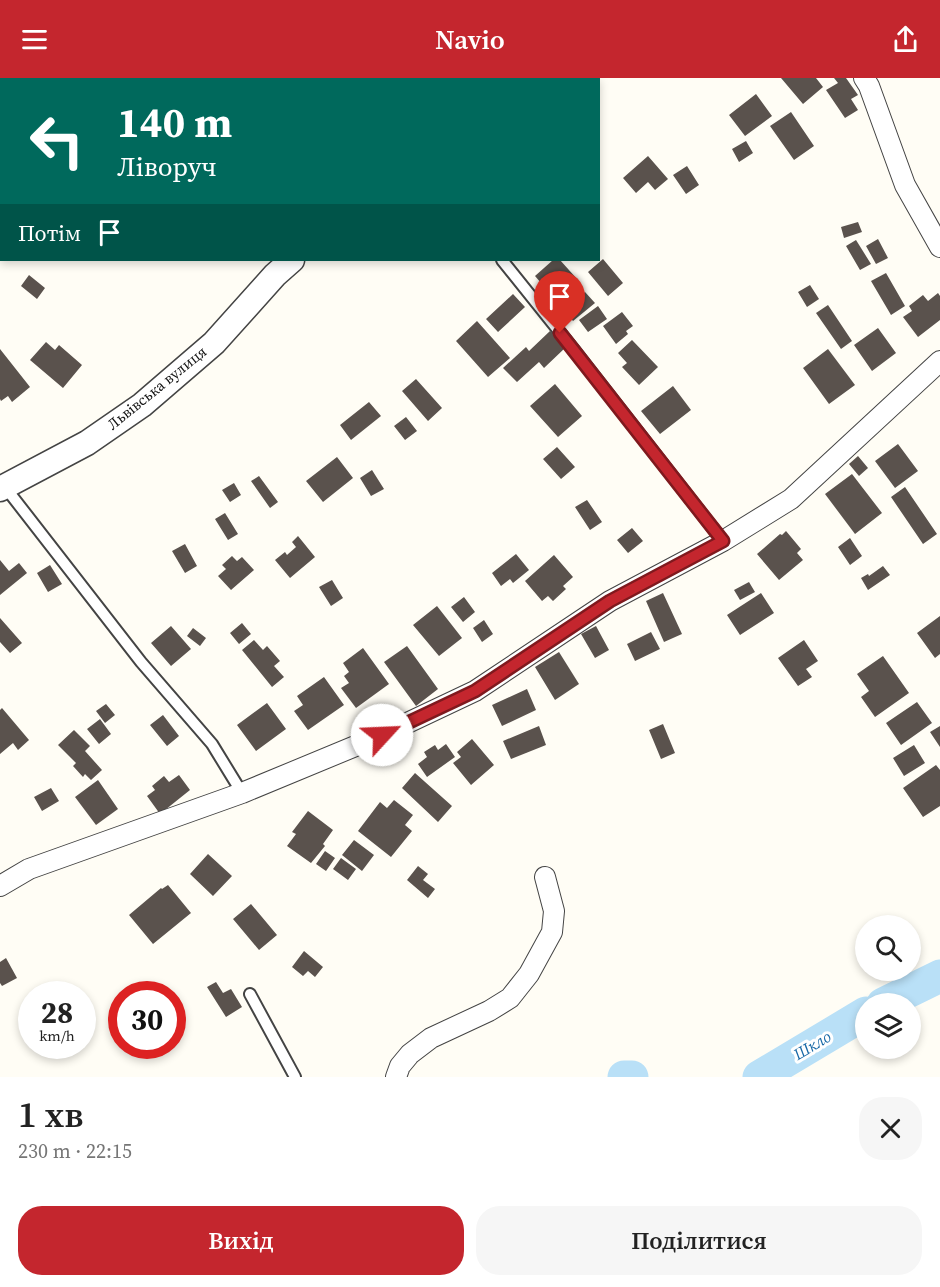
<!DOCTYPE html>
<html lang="uk">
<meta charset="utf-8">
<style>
body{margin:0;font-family:"Source Serif 4",serif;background:#f6f6f6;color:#222;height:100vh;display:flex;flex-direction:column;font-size:22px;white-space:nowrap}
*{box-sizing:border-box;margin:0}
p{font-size:20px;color:#767676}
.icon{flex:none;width:33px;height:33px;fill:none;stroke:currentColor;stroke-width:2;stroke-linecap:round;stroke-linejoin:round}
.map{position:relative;height:999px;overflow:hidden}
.sheet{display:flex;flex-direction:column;background:#fff;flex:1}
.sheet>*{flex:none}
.hud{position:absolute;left:0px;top:0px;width:600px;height:183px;box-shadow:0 3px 9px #0003;background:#00695c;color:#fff;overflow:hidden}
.controls{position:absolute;left:855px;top:837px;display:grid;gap:12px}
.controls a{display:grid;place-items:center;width:66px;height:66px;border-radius:50%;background:#fff;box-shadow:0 3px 9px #0003;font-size:30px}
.speed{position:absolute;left:18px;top:903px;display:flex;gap:12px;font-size:30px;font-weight:700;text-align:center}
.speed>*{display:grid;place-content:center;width:78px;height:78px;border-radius:50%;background:#fff;box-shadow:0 3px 9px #0003;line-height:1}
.speed small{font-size:15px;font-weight:400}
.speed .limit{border:9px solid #d22;background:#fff;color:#111}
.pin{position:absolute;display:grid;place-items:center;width:51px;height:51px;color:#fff;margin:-62px -26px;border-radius:50% 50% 50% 0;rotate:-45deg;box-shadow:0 0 6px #0007}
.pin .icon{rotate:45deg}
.me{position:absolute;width:66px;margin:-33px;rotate:65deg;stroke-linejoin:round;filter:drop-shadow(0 0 4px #0008)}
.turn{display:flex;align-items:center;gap:21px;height:126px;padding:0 18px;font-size:27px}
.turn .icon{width:78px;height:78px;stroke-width:2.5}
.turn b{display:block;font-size:42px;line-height:51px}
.then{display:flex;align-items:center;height:57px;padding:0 18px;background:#0003;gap:12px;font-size:22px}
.round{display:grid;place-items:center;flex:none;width:63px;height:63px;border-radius:24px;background:#f6f6f6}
.summary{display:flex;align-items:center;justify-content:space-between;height:102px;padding:0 18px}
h1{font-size:36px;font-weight:600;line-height:45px}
.primary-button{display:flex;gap:12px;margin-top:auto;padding:12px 18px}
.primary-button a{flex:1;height:69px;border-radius:24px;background:#c4262e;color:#fff;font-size:24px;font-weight:600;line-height:69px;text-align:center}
.primary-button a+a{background:#f6f6f6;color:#222}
header{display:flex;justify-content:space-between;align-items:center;height:78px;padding:0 18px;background:#c4262e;color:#fff;font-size:27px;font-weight:600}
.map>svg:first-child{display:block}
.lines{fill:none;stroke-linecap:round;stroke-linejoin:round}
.river{stroke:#b9e0f7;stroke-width:33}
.building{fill:#5a524d}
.service-casing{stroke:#444;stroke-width:14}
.minor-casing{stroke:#444;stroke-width:22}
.tertiary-casing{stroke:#444;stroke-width:27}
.service{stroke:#fff;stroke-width:10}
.minor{stroke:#fff;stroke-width:20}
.tertiary{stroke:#fff;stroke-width:24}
.route-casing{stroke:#7f191e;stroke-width:15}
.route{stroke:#c4262e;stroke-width:10}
.labels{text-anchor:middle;stroke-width:6;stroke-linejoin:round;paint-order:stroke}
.street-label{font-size:15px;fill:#111;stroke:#fff}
.water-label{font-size:16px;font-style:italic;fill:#1768a6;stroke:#fff}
</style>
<header><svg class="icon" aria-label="menu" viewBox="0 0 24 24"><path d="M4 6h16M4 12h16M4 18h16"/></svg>Navio<svg class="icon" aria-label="share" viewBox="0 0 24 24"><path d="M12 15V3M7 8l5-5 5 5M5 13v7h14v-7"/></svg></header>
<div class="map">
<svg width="940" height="999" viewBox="0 0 940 999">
<rect width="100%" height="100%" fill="#fffdf5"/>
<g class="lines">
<path class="river" d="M883,926L940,898
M624,999H632
M759,999L866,935"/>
</g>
<path class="building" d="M781,0H816L823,9L803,26Z
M834,0H846L858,17L851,21L858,32L845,40L826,12L838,5Z
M756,16L772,38L745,58L729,37Z
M791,34L814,68L794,82L770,48Z
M746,63L753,75L739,84L732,71Z
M648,78L668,101L655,112L648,104L636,115L623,100Z
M687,88L699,107L686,116L673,97Z
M858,144L862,154L844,160L841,149Z
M878,161L888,180L876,186L866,168Z
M856,162L871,186L860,192L846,168Z
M603,181L623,205L608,218L588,194Z
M553,182H560L577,201L555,221L535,198Z
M886,195L905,228L891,237L871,203Z
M29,197L45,210L37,221L21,208Z
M810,207L819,221L807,229L798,214Z
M585,214L595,225L573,243L563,231L570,225L567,221L572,216L577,221Z
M938,215L940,218V242L918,259L903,239L912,233L909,228L923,217L928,223Z
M513,216L525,229L498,254L486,241Z
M828,227L852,263L841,271L816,235Z
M598,228L607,241L588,254L579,242Z
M622,234L633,248L626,253L628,256L616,266L603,248Z
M477,243L510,280L488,299L456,263Z
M878,250L896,275L872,293L854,267Z
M550,253L565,270L544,290L539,284L517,304L503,290L526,269L529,273Z
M632,262L658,289L639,307L622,289L627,285L618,275Z
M46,264L55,272L59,267L82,287L63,310L30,282Z
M0,271L30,309L12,324L8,318L1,323L0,321Z
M828,271L855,307L829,326L803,290Z
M416,301L442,330L428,343L402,313Z
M555,306L582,338L558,359L530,328Z
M673,308L691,332L660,356L641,333Z
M369,324L381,338L351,362L340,347Z
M406,339L417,353L405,362L394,348Z
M898,366L918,393L895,410L875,383Z
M557,369L575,389L561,401L543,381Z
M858,378L868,390L859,398L849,386Z
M337,379L353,400L323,424L306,403Z
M372,392L384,411L371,418L360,400Z
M852,396L882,435L855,456L825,416Z
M259,398L278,424L270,430L251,403Z
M234,405L241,417L230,424L222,412Z
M905,409L937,456L923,466L891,419Z
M587,422L602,444L590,452L575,429Z
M225,435L238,456L228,462L215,441Z
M632,450L643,463L628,475L617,462Z
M786,453L801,471L797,475L803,482L779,502L757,476L780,456L782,457Z
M298,458L315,479L290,500L275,482L285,474L287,477L296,469L292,464Z
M850,460L862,478L850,487L838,469Z
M185,466L197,488L185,495L172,473Z
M516,476L529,492L513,505L510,501L501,508L492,495Z
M554,477L573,499L563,508L566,511L553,523L548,518L542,523L525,503Z
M232,478L237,483L242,479L254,492L231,512L218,498L226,491L222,487Z
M0,482L9,493L19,485L27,495L0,517Z
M50,487L62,506L48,514L37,495Z
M883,488L890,497L868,512L861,500L868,496L869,498Z
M332,502L343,520L331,528L319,509Z
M749,504L755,514L740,522L734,512Z
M663,515L682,556L664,564L646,523Z
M761,515L774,535L740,557L727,537Z
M464,519L475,534L463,544L451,529Z
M437,528L462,560L439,578L413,547Z
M940,538V576L935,580L917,555Z
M0,540L22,565L10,575L0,564Z
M484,542L493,556L482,564L473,550Z
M242,545L251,556L239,566L230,555Z
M171,548L191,571L171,588L151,565Z
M596,548L609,572L595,580L581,556Z
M193,550L206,560L200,568L187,558Z
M651,554L660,571L635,583L627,566Z
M254,562L263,572L267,568L280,583L274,588L284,599L272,609L242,572Z
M804,562L818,583L806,591L812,599L798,608L778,580Z
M407,568L438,611L416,628L384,584Z
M363,570L389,606L356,630L341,610L349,605L344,598L349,594L343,585Z
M559,574L579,606L555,622L535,589Z
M883,578L909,615L875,639L861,619L869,613L857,596Z
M324,599L344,627L308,652L294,633L303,627L297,618Z
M527,611L536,632L502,648L492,627Z
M917,624L932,645L901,667L886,645Z
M267,625L286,651L256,673L237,647Z
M106,626L115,637L105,645L96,633Z
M2,630L29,662L18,672L13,665L0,676V632Z
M163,637L179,658L167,668L150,647Z
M100,641L111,656L99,666L87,651Z
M663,646L675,675L661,681L649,652Z
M539,648L546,667L511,681L503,663Z
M940,648V669L930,654Z
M74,652L90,668L85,673L102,692L91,702L85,696L83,699L73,688L76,685L58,667Z
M472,661L494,687L471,707L453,685L461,679L457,674Z
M446,666L455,679L427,699L418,686L427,679L424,674L435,667L438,672Z
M914,667L925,685L904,698L893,680Z
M936,687L940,692V728L923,739L903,710Z
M415,695L452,728L438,744L402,710Z
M179,697L190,712L160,736L147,718L155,712L152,708L164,698L169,704Z
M98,702L118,731L96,747L75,719Z
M51,710L59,723L42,733L34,719Z
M394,722L413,737L405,747L412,753L391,779L358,753L380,724L387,730Z
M308,733L333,752L323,766L325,768L311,785L287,768L296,756L292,754Z
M354,762L374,777L362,793L342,777Z
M325,773L335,780L326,793L316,786Z
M208,776L232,798L213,818L190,796Z
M341,780L356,791L348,802L333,791Z
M418,788L428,796L423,802L435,811L428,820L407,802Z
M168,807L191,835L153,866L129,837L161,810L162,811Z
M251,826L277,857L259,872L233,841Z
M304,873L323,889L315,899L308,893L303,898L292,889Z
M6,880L17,900L2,908L0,905V884Z
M216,904L223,915L231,911L242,929L226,939L207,909Z"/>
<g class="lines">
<g class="service-casing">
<path id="service" d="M502,182L575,273L723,463
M5,409L141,584L212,666L242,715
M250,916L295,999"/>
</g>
<g class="minor-casing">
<path id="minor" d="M864,0L869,8L905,107L940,169
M0,808L29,791L242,715L382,657L475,613L610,523L723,463L791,421L940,283
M396,999L400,988L410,976L431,960L489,933L510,920L529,896L552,854L554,833L545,799"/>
</g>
<g class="tertiary-casing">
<path id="tertiary" d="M499,2L501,0
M0,411L87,365L142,327L214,265L275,197L292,182"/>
</g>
<use href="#service" class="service"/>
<use href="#minor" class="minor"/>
<use href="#tertiary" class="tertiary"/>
</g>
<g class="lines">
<g class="route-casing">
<path id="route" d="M382,657L475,613L610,523L723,463L560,255"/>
</g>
<use href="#route" class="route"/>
</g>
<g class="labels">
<g class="street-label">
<text transform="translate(157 310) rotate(-39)" y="5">Львівська вулиця</text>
</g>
<g class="water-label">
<text transform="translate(812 967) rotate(-31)" y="6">Шкло</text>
</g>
</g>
</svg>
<div class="controls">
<a><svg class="icon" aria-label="search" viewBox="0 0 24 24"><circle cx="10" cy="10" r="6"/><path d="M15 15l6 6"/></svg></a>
<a><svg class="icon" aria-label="layers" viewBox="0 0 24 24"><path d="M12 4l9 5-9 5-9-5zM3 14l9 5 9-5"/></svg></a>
</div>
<div class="speed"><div>28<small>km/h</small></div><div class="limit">30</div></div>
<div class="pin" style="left:560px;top:255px;background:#d93025"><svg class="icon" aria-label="arrive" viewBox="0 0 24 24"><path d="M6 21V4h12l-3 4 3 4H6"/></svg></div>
<svg class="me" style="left:382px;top:657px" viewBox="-20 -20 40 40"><circle r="19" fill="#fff"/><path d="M0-13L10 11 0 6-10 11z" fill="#c4262e"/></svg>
<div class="hud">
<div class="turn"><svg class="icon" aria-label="left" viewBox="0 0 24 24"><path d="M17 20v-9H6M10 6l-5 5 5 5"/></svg><div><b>140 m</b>Ліворуч</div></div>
<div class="then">Потім<svg class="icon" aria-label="arrive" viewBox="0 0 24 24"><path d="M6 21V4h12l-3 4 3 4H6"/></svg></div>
</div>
</div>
<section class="sheet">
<div class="summary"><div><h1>1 хв</h1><p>230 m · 22:15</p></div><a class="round"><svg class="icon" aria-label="close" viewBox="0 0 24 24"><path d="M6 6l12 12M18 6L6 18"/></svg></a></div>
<div class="primary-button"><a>Вихід</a><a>Поділитися</a></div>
</section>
